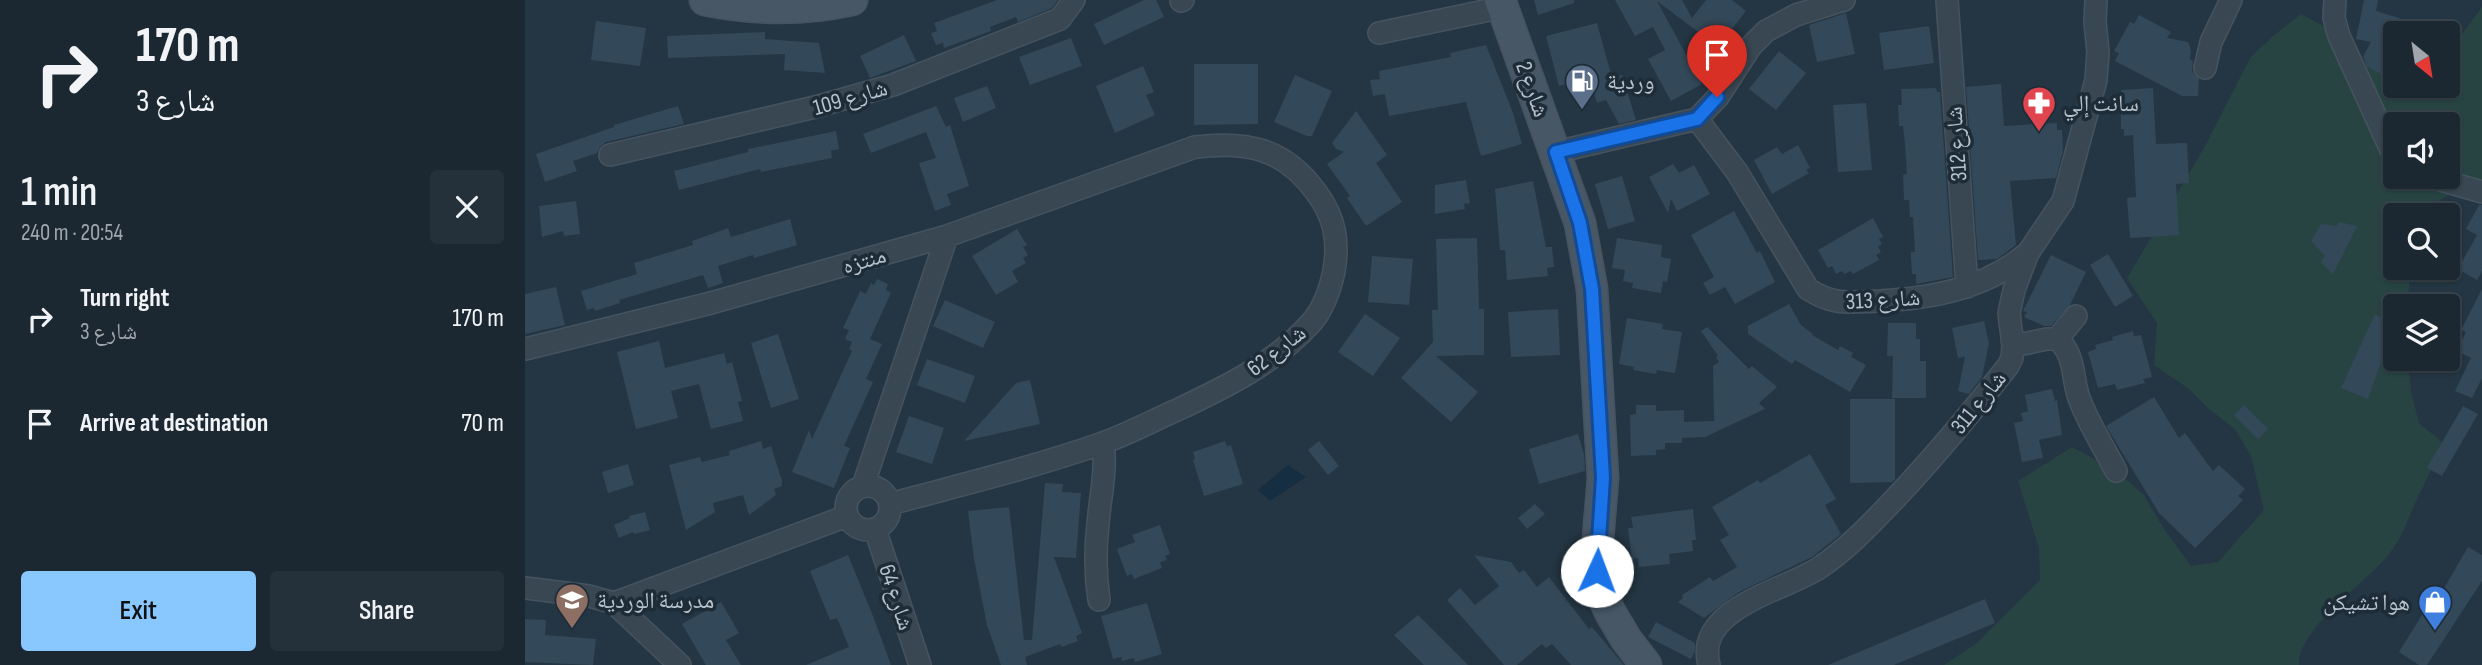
<!DOCTYPE html>
<meta charset="utf-8">
<style>
body{margin:0;font-family:"Sofia Sans Condensed","Noto Naskh Arabic",sans-serif;background:#24303a;color:#f1f3f6;height:100vh;display:flex;flex-direction:column;font-size:26px;white-space:nowrap}
*{box-sizing:border-box;margin:0}
p{font-size:23px;color:#a0a6ac}
.icon{flex:none;width:38px;height:38px;fill:none;stroke:currentColor;stroke-width:2;stroke-linecap:round;stroke-linejoin:round}
.map{position:relative;flex:1;overflow:hidden}
.panel{display:flex;flex-direction:column;background:#1b2832;width:525px}
.panel>*{flex:none}
.guide{background:#1b2832;color:#f1f3f6;overflow:hidden}
.needle{width:46px;rotate:150deg}
.buttons{position:absolute;left:1858px;top:21px;display:grid;gap:14px}
.buttons a{display:grid;place-items:center;width:77px;height:77px;border-radius:7px;background:#1b2832;box-shadow:0 2px 5px #0004,0 0 0 2px #39444d;font-size:35px}
.pin{position:absolute;display:grid;place-items:center;width:60px;height:60px;color:#fff;margin:-72px -30px;border-radius:50% 50% 50% 0;rotate:-45deg;box-shadow:0 0 7px #0007}
.pin .icon{rotate:45deg}
.me{position:absolute;width:77px;margin:-38px;rotate:2deg;stroke-linejoin:round;filter:drop-shadow(0 0 5px #0008)}
.turn{display:flex;align-items:center;gap:24px;height:147px;padding:0 21px;font-size:32px}
.turn .icon{width:91px;height:91px;stroke-width:2.5}
.turn b{display:block;font-size:49px;line-height:60px}
.round{display:grid;place-items:center;flex:none;width:74px;height:74px;border-radius:7px;background:#24303a}
.headline{display:flex;align-items:center;justify-content:space-between;height:119px;padding:0 21px}
h1{font-size:42px;font-weight:600;line-height:52px}
.button{display:flex;gap:14px;margin-top:auto;padding:14px 21px}
.button a{flex:1;height:80px;border-radius:7px;background:#89c7ff;color:#111;font-size:28px;font-weight:600;line-height:80px;text-align:center}
.button a+a{background:#24303a;color:#f1f3f6}
ul{padding:0;list-style:none}
li{display:flex;align-items:center;gap:21px;height:105px;padding:0 21px}
li div{flex:1}
li b{display:block;font-size:26px}
li em{font-style:normal}
main{display:flex;flex:1;min-height:0}
.map>svg:first-child{display:block}
.green{fill:#274443;fill-rule:evenodd}
.water{fill:#162e42}
.building{fill:#334858}
.lines{fill:none;stroke-linecap:round;stroke-linejoin:round}
.street-casing{stroke:#46535f;stroke-width:24}
.secondary-casing{stroke:#46535f;stroke-width:33}
.street{stroke:#394753;stroke-width:21}
.secondary{stroke:#475766;stroke-width:30}
.route-casing{stroke:#114b97;stroke-width:18}
.route{stroke:#1a73e8;stroke-width:12}
.labels{text-anchor:middle;stroke-width:7;stroke-linejoin:round;paint-order:stroke}
.poi-label{font-size:23px;fill:#b6c2cd;stroke:#1e2c38;text-anchor:start}
.street-label{font-size:23px;fill:#b6c2cd;stroke:#1e2c38}
</style>
<main>
<section class="panel">
<div class="guide">
<div class="turn"><svg class="icon" aria-label="right" viewBox="0 0 24 24"><path d="M7 20v-9h11M14 6l5 5-5 5"/></svg><div><b>170 m</b>شارع 3</div></div>
</div>
<div class="headline"><div><h1>1 min</h1><p>240 m · 20:54</p></div><a class="round"><svg class="icon" aria-label="close" viewBox="0 0 24 24"><path d="M6 6l12 12M18 6L6 18"/></svg></a></div>
<ul>
<li><svg class="icon" aria-label="right" viewBox="0 0 24 24"><path d="M7 20v-9h11M14 6l5 5-5 5"/></svg><div><b>Turn right</b><p>شارع 3</p></div><em>170 m</em></li>
<li><svg class="icon" aria-label="arrive" viewBox="0 0 24 24"><path d="M6 21V4h12l-3 4 3 4H6"/></svg><div><b>Arrive at destination</b></div><em>70 m</em></li>
</ul>
<div class="button"><a>Exit</a><a>Share</a></div>
</section>
<div class="map">
<svg width="1957" height="665" viewBox="0 0 1957 665">
<rect width="100%" height="100%" fill="#243643"/>
<path class="green" d="M1957,7V195L1929,192L1896,211L1895,215H1871V268H1886L1882,306H1871V359H1883L1886,392L1894,423L1917,442C1910,463 1901,481 1891,501C1883,519 1877,538 1864,554C1842,582 1772,629 1774,665H1419L1452,643L1515,580L1514,548L1493,481L1547,447L1591,471L1618,494L1639,529L1666,566L1693,562L1739,510L1726,456L1710,429L1684,409L1664,389L1629,365L1632,323L1602,278L1678,150L1725,58L1748,36L1776,14L1802,28L1819,53L1871,78V86H1923V53ZM1871,124H1923V177H1871Z"/>
<path class="water" d="M763,465L781,477L745,501L733,490Z"/>
<path class="building" d="M472,0H533L527,8L493,22L491,17L465,27L466,31L419,48L418,43L411,45L406,33L412,31L409,23Z
M619,0H631L639,17L579,45L569,24Z
M1009,0H1049V3L1013,15Z
M1090,0H1157L1167,18L1181,0H1207L1221,11L1193,47L1132,1L1177,84L1146,101L1123,59L1140,50L1128,27L1110,36Z
M1839,0H1853L1851,11L1913,30V33H1871V66L1865,78L1842,67L1838,57L1846,42L1831,39Z
M1321,13L1330,54L1292,62L1284,25Z
M1614,15L1646,32L1642,38L1663,42L1666,50L1665,59L1668,61L1667,71L1674,79L1673,96H1657L1590,61L1594,53L1589,51L1605,22L1609,24Z
M71,21L121,28L115,66L66,60Z
M1072,23L1087,78L1097,75L1111,120L1094,124L1081,100L1072,103L1064,78L1034,86L1021,36Z
M1404,26L1409,63L1359,70L1354,33Z
M240,32V39L294,43L300,73L259,70L260,54L143,58L142,36Z
M379,35L391,61L345,78L335,56Z
M546,38L557,66L505,85L494,57Z
M961,45L988,113L997,144L956,156L941,102L864,116L860,94L848,96L845,80L855,79L854,71L926,57L925,53Z
M1254,51L1281,73L1251,110L1224,89Z
M669,64H733V124L669,125Z
M618,66L629,92L621,95L630,115L590,133L571,86Z
M770,75L807,91L787,136H782L749,122Z
M1476,84L1479,126L1532,123V130H1537L1538,151L1531,178L1485,181L1491,245L1472,259L1453,260L1441,87Z
M462,86L471,108L438,122L429,98Z
M1411,88L1412,92H1415L1428,277L1391,284V274H1387L1386,258V252H1390L1388,217H1385L1384,200H1379L1378,175L1382,174L1380,145L1378,126H1374L1373,105H1377L1376,89Z
M1628,88L1631,144L1662,143L1664,183L1651,184L1654,235L1605,238L1602,198L1611,197L1608,135L1599,136V129H1596V90Z
M1341,103L1347,170L1313,172L1308,105Z
M153,106L159,124L81,142L76,146L72,153L48,161L52,171L20,182L11,154L89,127V125Z
M411,106L421,127L425,125L444,186L422,194L426,205L410,211L394,163L411,158L401,132L346,153L338,134Z
M831,111L862,155L851,163L877,202L841,226L822,198L825,196L802,164L819,152L811,149L807,143Z
M311,131L314,149L306,151L307,158L236,172L235,169L154,190L149,171L223,152V149Z
M1273,145L1285,168L1281,170L1284,173L1247,194L1229,160L1252,147L1257,154Z
M1148,164L1154,173L1169,165L1185,194L1152,211L1146,199L1143,213L1124,177Z
M1097,176L1110,221L1083,229L1070,184Z
M941,180L945,203L939,204L940,209L910,214V185Z
M1008,181L1021,247H1027L1029,267L1022,268L1023,276L982,280L980,250H975L970,189Z
M51,201L55,234L39,236L38,231L17,237L14,206Z
M1954,205H1957V271L1952,280L1933,269L1952,235L1941,229Z
M1209,211L1232,253L1235,251L1250,282L1210,304L1200,287L1185,295L1178,283L1189,277L1166,235Z
M1348,218L1358,237L1354,239L1357,244L1353,247L1356,252L1351,255L1354,260L1328,274L1326,271L1319,274L1317,271L1311,274L1307,266L1303,268L1293,250Z
M265,219L272,245L229,258L228,255L193,266L198,283L183,288L178,275L94,300L95,303L70,311L69,308L62,310L56,291L112,274L109,263L168,245L167,241L203,228L206,237Z
M1814,222L1832,226L1808,274L1796,262L1800,256L1786,241L1796,224L1811,226Z
M492,229L502,245L498,247L503,255L498,258L501,263L487,271L493,282L471,295L447,256Z
M952,238L954,309H959V355L911,356L953,392L926,422L876,378L908,342L907,310H913L911,239Z
M1092,238L1137,245L1136,257L1146,259L1142,282L1138,281L1136,293L1107,288L1108,283L1098,281L1100,270L1087,268Z
M1583,254L1608,296L1590,307L1565,265Z
M1526,255L1561,272L1545,305L1526,326H1519L1499,317L1502,312L1498,311Z
M847,256L888,259L884,305L843,302Z
M352,279L363,284L361,290L366,293L345,339L357,344L341,379L348,382L319,446L325,448L309,488L267,472L284,430L287,439L327,351L324,349L327,342L320,339L324,330L318,328L335,291L341,294L346,283L349,285Z
M31,287L40,325L0,334V294Z
M1957,289V378L1947,398L1930,391L1946,358L1932,351L1941,332L1936,330Z
M420,300L470,322L458,348L408,326Z
M1264,304L1276,325L1288,334L1287,335L1313,350L1315,346L1328,353L1326,357L1341,365L1325,392L1270,360L1267,364L1223,334V326Z
M1033,309L1035,355L986,357L983,312Z
M840,314L875,338L848,376L813,352Z
M1850,314L1861,321L1858,356L1843,399L1816,388Z
M1102,318L1138,324L1137,329L1157,332L1150,373L1132,370L1131,374L1108,370L1109,367L1094,364Z
M1459,321L1464,343L1457,377L1444,394L1433,391L1440,357L1433,358L1427,328Z
M1363,323H1391V339H1395V361H1401V398H1367L1368,356H1362Z
M1182,327L1224,369L1227,366L1252,387L1234,403L1240,409L1180,437L1157,438V443H1140V449L1131,450V455L1106,456L1105,415L1111,414V405H1131V411L1159,410V422L1189,421L1188,366L1194,362L1191,357L1193,356L1176,331Z
M1608,331L1609,336L1616,335L1627,377L1618,379L1620,383L1592,390L1590,384L1573,388L1563,352L1571,349L1570,345L1588,340L1587,337Z
M253,334L274,399L246,408L226,343Z
M134,341L140,368L199,353L202,364L207,362L217,401L213,402L218,421L186,429L174,384L146,391L153,418L111,429L92,352Z
M402,359L450,376L440,403L392,385Z
M505,380L515,424L439,441L491,383Z
M1527,389L1530,401L1532,400L1537,435L1514,440L1518,458L1497,462L1489,423L1498,421L1496,413L1503,411L1500,395Z
M1629,397L1654,438L1660,433L1688,471L1694,465L1720,489L1713,496L1718,500L1670,548L1634,513L1581,426Z
M1325,399H1370V479L1367,482L1325,483Z
M1719,405L1743,429L1733,439L1709,415Z
M1938,406L1953,414L1917,476L1902,468Z
M384,416L419,428L407,464L371,452Z
M1053,434L1059,454L1060,471L1014,484L1004,449Z
M236,441L238,449L246,446L257,481V486L249,489L251,495L224,515L218,495L188,503L190,512L161,530L144,465L175,457L177,462L205,455L204,451Z
M700,441L702,446L706,445L718,484L679,496L668,460L670,459L668,452Z
M794,441L814,466L803,475L783,450Z
M1285,454L1311,499L1300,505L1316,534L1287,557L1214,592L1179,618L1153,602L1158,598L1157,595L1185,577L1188,581L1212,567L1195,540L1204,535L1187,507L1233,480L1235,483Z
M103,464L109,485L83,493L77,472Z
M520,483L538,484L537,492L556,493L551,558L529,557L557,633L551,636L553,641L537,647L535,644L500,657L502,665H476L462,625L449,559L443,511L484,507L499,640H507Z
M1010,504L1020,514L1002,529L993,518Z
M1168,509L1171,540H1167L1168,551L1144,554L1145,564L1114,567L1113,558L1107,559L1103,528H1108L1106,517Z
M120,512L125,530L109,534L108,532L94,538L89,525L105,518L104,516Z
M635,525L645,554L640,556L642,560L635,562L637,568L609,579L607,574L602,576L592,549L610,542L607,535Z
M1943,547L1957,555V581L1902,665H1894L1874,652L1902,607L1907,609Z
M323,555L348,616L366,665H281L324,647L312,618L305,620L285,571Z
M949,555L986,562L994,573L999,570L1012,587L1024,577L1064,629L1067,627L1099,665H1046L1027,644L1021,648L1017,644L992,665H979L922,600L935,588L950,605L974,586Z
M1460,599L1470,623L1369,665H1303Z
M196,602L214,633L201,640L216,665H181L157,624Z
M622,603L637,654L610,662L609,658L597,661L596,657L588,659L576,616Z
M893,615L943,665H899L869,635Z
M0,619L21,620L20,635L71,639L68,665L0,662Z
M1131,622L1170,643V651L1166,659L1123,637Z"/>
<g class="lines">
<g class="street-casing">
<path id="street" d="M1422,0L1442,287
M1810,0L1809,18L1814,36L1871,161
M656,1L658,0
M854,33L979,7
M1680,68L1686,42L1706,0
M1172,119L1212,172L1283,289C1309,306 1325,302 1355,301C1407,298 1459,289 1500,255
M1031,152L1172,119L1193,97L1226,46L1241,31L1271,15L1319,0
M85,155L290,107L368,85L535,19L549,0
M1905,177L1957,192
M1532,339C1550,354 1547,375 1553,395C1560,418 1580,449 1591,471
M1532,339L1551,316
M1488,346L1522,339H1532
M0,349L186,303L422,236L670,147C722,141 759,148 791,192C810,217 814,241 809,271C805,290 799,309 785,324C750,363 699,388 652,410C627,421 601,435 575,444C506,468 435,485 365,504
M321 508a22 22 0 1 1 44 0a22 22 0 1 1-44 0Z
M338,486L422,236
M350,529L395,665
M0,588L64,596L89,603L155,665
M574,600C570,574 570,550 573,524C575,497 582,470 578,443
M89,603L322,516
M1184,665C1169,608 1259,591 1294,568C1321,550 1343,527 1365,504C1407,460 1446,413 1483,366L1487,358L1488,346L1484,313L1489,290L1503,253L1538,201L1571,80L1573,52L1570,22L1571,0"/>
</g>
<g class="secondary-casing">
<path id="secondary" d="M180,0C229,10 278,11 327,0
M975,0L1055,223L1067,289L1074,411L1078,478L1072,551L1074,588L1085,612L1101,639L1121,665"/>
</g>
<use href="#street" class="street"/>
<use href="#secondary" class="secondary"/>
</g>
<g class="lines">
<g class="route-casing">
<path id="route" d="M1072,571L1078,478L1067,289L1055,223L1031,152L1172,119L1192,97"/>
</g>
<use href="#route" class="route"/>
</g>
<defs>
<g id="fuel-pin" transform="scale(1.75)"><path d="M0 17L-7.5 6A9.5 9.5 0 1 1 7.5 6Z" fill="#5c6f8a" stroke="#1e2c38"/><path d="M-5.5-6h7V0h2V4h1.3V-2.5L3-4.5l.8-.8L6-3V5H2.5V1h-1V6h-7ZM-4.2-4.7v3.2H.2V-4.7Z" fill="#fff"/></g>
<g id="pharmacy-pin" transform="scale(1.75)"><path d="M0 17L-7.5 6A9.5 9.5 0 1 1 7.5 6Z" fill="#e0444e" stroke="#1e2c38"/><path d="M-2-6h4v4h4v4h-4v4h-4v-4h-4v-4h4Z" fill="#fff"/></g>
<g id="school-pin" transform="scale(1.75)"><path d="M0 17L-7.5 6A9.5 9.5 0 1 1 7.5 6Z" fill="#8d6e63" stroke="#1e2c38"/><path d="M0-5L7-2L0 1L-7-2ZM-4 1L0 2.5L4 1V4Q0 6-4 4Z" fill="#fff"/></g>
<g id="shop-pin" transform="scale(1.75)"><path d="M0 17L-7.5 6A9.5 9.5 0 1 1 7.5 6Z" fill="#3f7fe0" stroke="#1e2c38"/><path d="M-5-2.5h2.3a2.7 3.5 0 0 1 5.4 0H5L5.5 6h-11ZM-1.5-2.5h3a1.5 2.3 0 0 0-3 0Z" fill="#fff"/></g>
</defs>
<g fill-rule="evenodd">
<use href="#fuel-pin" x="1057" y="81"/>
<use href="#pharmacy-pin" x="1514" y="103"/>
<use href="#school-pin" x="47" y="600"/>
<use href="#shop-pin" x="1910" y="602"/>
</g>
<g class="labels">
<g class="poi-label">
<text x="1082" y="89">وردية</text>
<text x="1538" y="111">سانت إلي</text>
<text x="72" y="608">مدرسة الوردية</text>
<text x="1885" y="610" text-anchor="end">هوا تشيكن</text>
</g>
<g class="street-label">
<text transform="translate(1008 89) rotate(70)" y="8">شارع 2</text>
<text transform="translate(325 97) rotate(-16)" y="8">شارع 109</text>
<text transform="translate(1431 144) rotate(-94)" y="8">شارع 312</text>
<text transform="translate(339 260) rotate(-16)" y="8">منتزه</text>
<text transform="translate(1358 299) rotate(-3)" y="8">شارع 313</text>
<text transform="translate(751 350) rotate(-38)" y="8">شارع 62</text>
<text transform="translate(1453 402) rotate(-51)" y="8">شارع 311</text>
<text transform="translate(372 597) rotate(72)" y="8">شارع 64</text>
</g>
</g>
</svg>
<div class="buttons">
<a><svg class="needle" viewBox="-14 -14 28 28"><path d="M0-13l5 13h-10z" fill="#e53935"/><path d="M0 13l5-13h-10z" fill="#a0a6ac"/></svg></a>
<a><svg class="icon" aria-label="sound" viewBox="0 0 24 24"><path d="M4 9h4l5-4v14l-5-4H4zM17 9q2 3 0 6"/></svg></a>
<a><svg class="icon" aria-label="search" viewBox="0 0 24 24"><circle cx="10" cy="10" r="6"/><path d="M15 15l6 6"/></svg></a>
<a><svg class="icon" aria-label="layers" viewBox="0 0 24 24"><path d="M12 4l9 5-9 5-9-5zM3 14l9 5 9-5"/></svg></a>
</div>
<div class="pin" style="left:1192px;top:97px;background:#d93025"><svg class="icon" aria-label="arrive" viewBox="0 0 24 24"><path d="M6 21V4h12l-3 4 3 4H6"/></svg></div>
<svg class="me" style="left:1072px;top:571px" viewBox="-20 -20 40 40"><circle r="19" fill="#fff"/><path d="M0-13L10 11 0 6-10 11z" fill="#1a73e8"/></svg>
</div>
</main>
